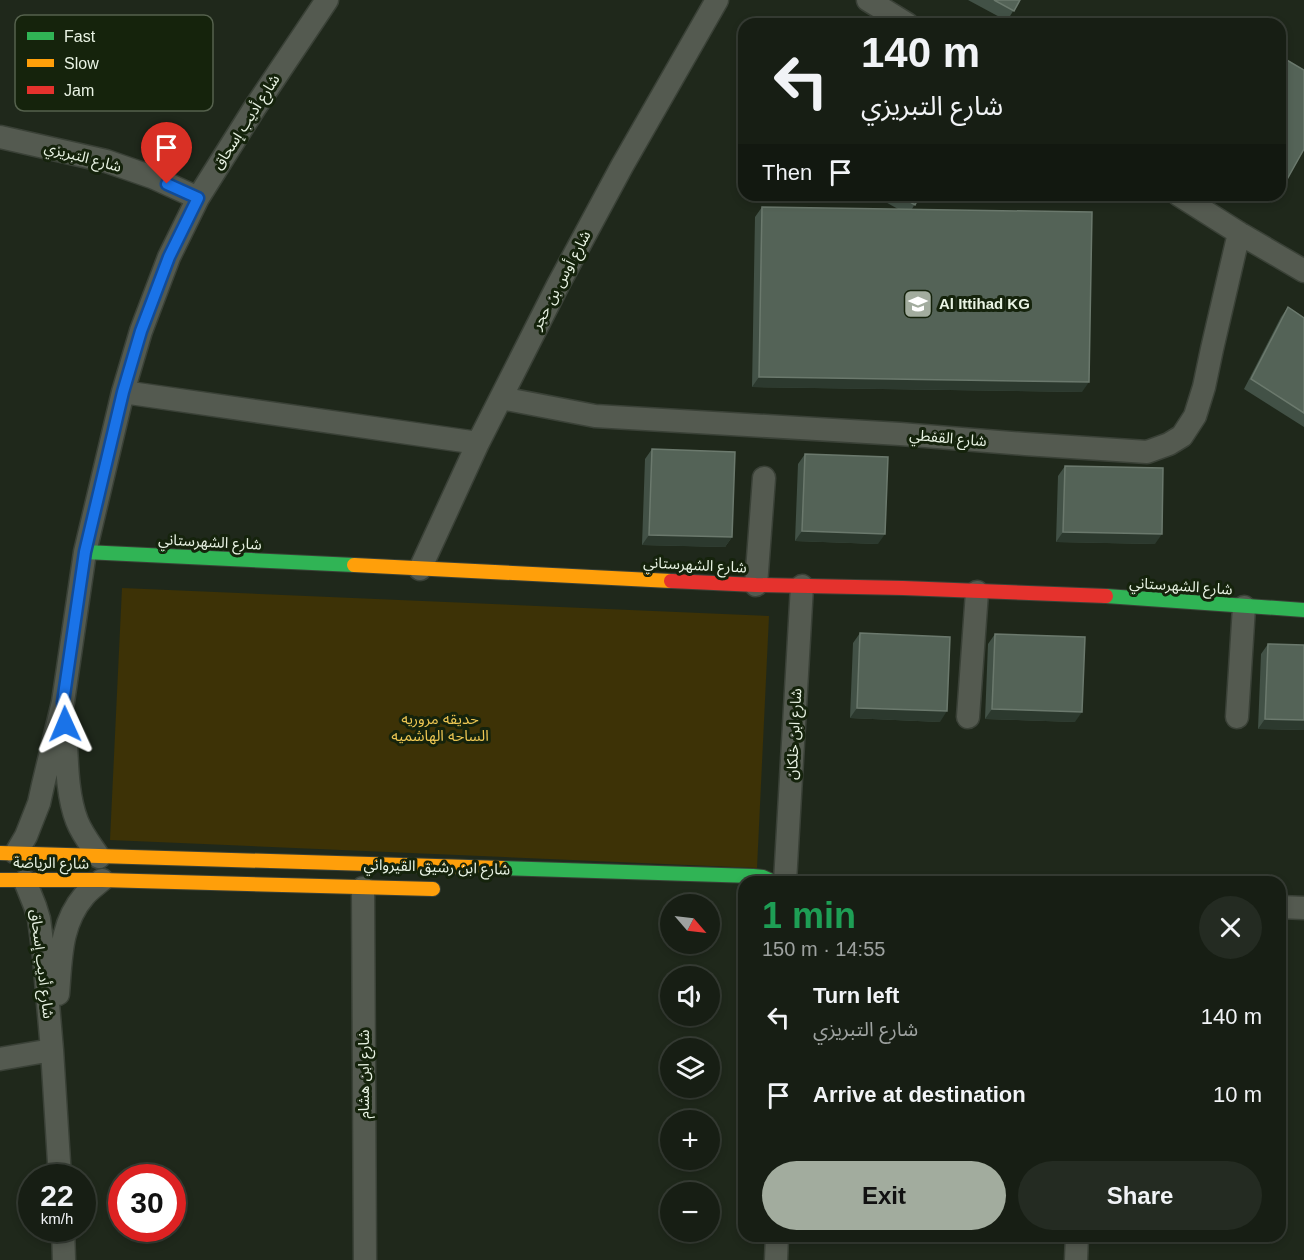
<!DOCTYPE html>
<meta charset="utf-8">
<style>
body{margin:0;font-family:Helvetica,"Noto Sans Arabic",sans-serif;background:#242b22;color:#f1f3f6;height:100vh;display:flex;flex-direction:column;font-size:22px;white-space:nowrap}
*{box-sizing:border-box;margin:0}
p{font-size:20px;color:#9ea2a0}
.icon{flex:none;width:33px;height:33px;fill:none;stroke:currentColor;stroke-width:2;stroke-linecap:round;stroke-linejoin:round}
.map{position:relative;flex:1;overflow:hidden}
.sheet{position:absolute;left:738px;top:876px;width:548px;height:366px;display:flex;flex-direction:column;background:#171e14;border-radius:18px;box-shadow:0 3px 9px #0003,0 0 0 2px #363c34}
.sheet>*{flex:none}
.banner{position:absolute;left:738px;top:18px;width:548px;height:183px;border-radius:18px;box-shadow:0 3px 9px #0003,0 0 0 2px #363c34;background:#171e14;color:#f1f3f6;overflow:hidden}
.needle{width:39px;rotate:118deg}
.tools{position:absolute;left:660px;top:894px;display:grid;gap:12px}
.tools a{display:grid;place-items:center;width:60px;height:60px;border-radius:50%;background:#171e14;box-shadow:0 3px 9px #0003,0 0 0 2px #363c34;font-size:30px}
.speed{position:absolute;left:18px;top:1164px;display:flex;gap:12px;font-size:30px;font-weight:700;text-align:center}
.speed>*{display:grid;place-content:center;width:78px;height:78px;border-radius:50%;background:#171e14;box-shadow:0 3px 9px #0003,0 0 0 2px #363c34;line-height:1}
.speed small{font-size:15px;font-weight:400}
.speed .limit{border:9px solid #d22;background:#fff;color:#111}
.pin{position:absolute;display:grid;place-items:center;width:51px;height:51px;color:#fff;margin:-62px -26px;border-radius:50% 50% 50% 0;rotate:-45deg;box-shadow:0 0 6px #0007}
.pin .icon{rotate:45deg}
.me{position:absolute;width:66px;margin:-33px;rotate:359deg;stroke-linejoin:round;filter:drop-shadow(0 0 4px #0008)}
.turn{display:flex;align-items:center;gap:21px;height:126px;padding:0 24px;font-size:27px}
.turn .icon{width:78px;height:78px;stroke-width:2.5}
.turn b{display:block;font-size:42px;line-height:51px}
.then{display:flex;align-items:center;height:57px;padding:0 24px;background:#0003;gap:12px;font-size:22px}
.round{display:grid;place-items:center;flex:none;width:63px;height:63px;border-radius:32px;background:#242b22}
.summary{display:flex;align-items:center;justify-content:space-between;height:102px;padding:0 24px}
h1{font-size:36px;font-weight:600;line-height:45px;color:#1e9e55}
.button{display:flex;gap:12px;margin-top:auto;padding:12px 24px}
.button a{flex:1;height:69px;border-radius:36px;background:#a2ac9e;color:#111;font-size:24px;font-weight:600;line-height:69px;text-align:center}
.button a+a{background:#242b22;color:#f1f3f6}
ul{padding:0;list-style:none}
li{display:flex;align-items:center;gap:18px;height:78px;padding:0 24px}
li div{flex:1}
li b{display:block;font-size:22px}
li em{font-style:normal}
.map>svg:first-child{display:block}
.green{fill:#3d3206}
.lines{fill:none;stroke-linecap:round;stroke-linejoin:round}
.street-casing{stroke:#3a4137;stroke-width:25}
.fast-casing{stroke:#3a4137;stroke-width:16}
.slow-casing{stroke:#3a4137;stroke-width:16}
.jam-casing{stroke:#3a4137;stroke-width:16}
.street{stroke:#545a50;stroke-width:22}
.fast{stroke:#30b455;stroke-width:14}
.slow{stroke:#ff9f0a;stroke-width:14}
.jam{stroke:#e5322d;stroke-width:14}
.wall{fill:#425146}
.shaded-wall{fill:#2c392e}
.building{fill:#546357;stroke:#6b796d;stroke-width:1.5}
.route-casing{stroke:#114b97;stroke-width:15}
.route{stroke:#1a73e8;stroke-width:10}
.labels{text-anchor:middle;stroke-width:6;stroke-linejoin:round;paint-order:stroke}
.street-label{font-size:15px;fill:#e9f3e4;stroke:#15230c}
.poi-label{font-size:15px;font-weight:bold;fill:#e9f3e4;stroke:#15230c;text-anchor:start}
.park-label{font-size:15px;fill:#edc653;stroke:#15230c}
.key{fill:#15230c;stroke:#55614d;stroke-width:1.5}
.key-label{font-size:16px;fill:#e9f3e4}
</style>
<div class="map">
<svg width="1304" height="1260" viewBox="0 0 1304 1260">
<rect width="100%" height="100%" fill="#1f281b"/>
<path class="green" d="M122,588L769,616L757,868L110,840Z"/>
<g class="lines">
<g class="street-casing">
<path id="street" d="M868,0L907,24
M0,137L106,161L152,177L198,198
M1179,195L1239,233L1304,271
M123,392L478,443
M501,398L595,416L900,434L1025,444L1147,452L1169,444L1182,436L1195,416L1204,387L1212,349L1239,233
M420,569L478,443L558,285L622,166L717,0
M756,585L764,478
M968,717L977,592
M1237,717L1244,607
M65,724C67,755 66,793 77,821C82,834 91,845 99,857
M16,853L26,836L39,803L43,785L63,702L85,552L123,392L141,331L169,257L198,198L254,109L327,0
M25,881L35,906L39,919L44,957L52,1050L60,1178
M785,882L802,586
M363,888L365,1260
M1280,907L1304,908
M58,994C61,959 60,924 84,896C89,890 96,885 102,880
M0,1059L52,1050
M63,1228L64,1260
M776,1260L777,1236
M1076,1260L1077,1236"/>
</g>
<g class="fast-casing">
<path id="fast" d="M85,552L354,565
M1106,596L1304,610
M502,868L753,876L763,877L774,882"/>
</g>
<g class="slow-casing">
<path id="slow" d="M354,565L671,581
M0,853L502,868
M0,880H102L433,889"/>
</g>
<g class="jam-casing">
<path id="jam" d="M671,581L756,585L903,588L1106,596"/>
</g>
<use href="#street" class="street"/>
<use href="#fast" class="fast"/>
<use href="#slow" class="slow"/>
<use href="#jam" class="jam"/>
</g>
<path class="wall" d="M968,0H1020L1007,21Z
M1280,56L1285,183L1280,190Z
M873,195H920L912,209L1082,392L752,387L755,217L762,207L898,209Z
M1288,307L1304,318V427L1244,389L1281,317Z
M652,449L732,537L725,547L642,545L645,459Z
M805,454L878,544L795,541L798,464Z
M1065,466L1155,544L1056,542L1058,476Z
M860,633L940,722L850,718L853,643Z
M995,634L1075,722L985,719L988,644Z
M1268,644L1304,730L1258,729L1261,654Z"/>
<path class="shaded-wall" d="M759,377L1089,382L1082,392L752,387Z
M802,531L885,534L878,544L795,541Z
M1063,532L1162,534L1155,544L1056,542Z
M649,535L732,537L725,547L642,545Z
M857,708L947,711L940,722L850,718Z
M992,709L1082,712L1075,722L985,719Z
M1265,719L1304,720V730L1258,729Z"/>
<path class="building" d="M994,0H1020L1014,11Z
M1280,56L1304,70V149L1285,183L1280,180Z
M898,195H920L915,205Z
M762,207L1092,212L1089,382L759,377Z
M1288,307L1304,318V413L1251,379Z
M652,449L735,452L732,537L649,535Z
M805,454L888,457L885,534L802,531Z
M1065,466L1163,468L1162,534L1063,532Z
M860,633L950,637L947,711L857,708Z
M995,634L1085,637L1082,712L992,709Z
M1268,644L1304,645V720L1265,719Z"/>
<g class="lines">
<g class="route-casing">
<path id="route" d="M65,724L63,702L85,552L123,392L141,331L169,257L198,198L167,184"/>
</g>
<use href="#route" class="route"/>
</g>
<defs>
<g id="school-square" transform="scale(1.5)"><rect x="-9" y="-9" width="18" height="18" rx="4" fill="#a2ac9e" stroke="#15230c"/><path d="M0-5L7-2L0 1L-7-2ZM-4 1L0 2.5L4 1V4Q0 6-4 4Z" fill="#fff"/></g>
</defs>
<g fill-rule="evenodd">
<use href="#school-square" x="918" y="304"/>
</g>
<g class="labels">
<g class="street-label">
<text transform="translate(246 122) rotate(-57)" y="5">شارع أديب إسحاق</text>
<text transform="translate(83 157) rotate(15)" y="5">شارع التبريزي</text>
<text transform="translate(561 280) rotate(-62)" y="5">شارع أوس بن حجر</text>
<text transform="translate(948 438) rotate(5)" y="5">شارع القفطي</text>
<text transform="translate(210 542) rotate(3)" y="5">شارع الشهرستاني</text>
<text transform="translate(695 565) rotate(3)" y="5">شارع الشهرستاني</text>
<text transform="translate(1181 586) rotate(4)" y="5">شارع الشهرستاني</text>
<text transform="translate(794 734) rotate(-87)" y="5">شارع ابن خلكان</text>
<text transform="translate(51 863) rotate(1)" y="5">شارع الرياضة</text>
<text transform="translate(437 867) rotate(2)" y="5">شارع ابن رشيق القيرواني</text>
<text transform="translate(42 964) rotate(83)" y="5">شارع أديب إسحاق</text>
<text transform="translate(364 1074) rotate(-90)" y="5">شارع ابن هشام</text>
</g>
<g class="poi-label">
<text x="939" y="309">Al Ittihad KG</text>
</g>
<g class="park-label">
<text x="440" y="724">حديقه مروريه<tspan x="440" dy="17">الساحه الهاشميه</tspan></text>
</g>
</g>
<rect x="15" y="15" width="198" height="96" rx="9" class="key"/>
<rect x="27" y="32" width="27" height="8" fill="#30b455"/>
<rect x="27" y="59" width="27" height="8" fill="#ff9f0a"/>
<rect x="27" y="86" width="27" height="8" fill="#e5322d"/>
<g class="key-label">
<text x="64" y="42">Fast</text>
<text x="64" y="69">Slow</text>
<text x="64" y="96">Jam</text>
</g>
</svg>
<div class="tools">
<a><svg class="needle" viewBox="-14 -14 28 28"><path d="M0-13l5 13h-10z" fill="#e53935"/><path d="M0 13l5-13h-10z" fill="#9ea2a0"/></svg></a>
<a><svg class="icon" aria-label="sound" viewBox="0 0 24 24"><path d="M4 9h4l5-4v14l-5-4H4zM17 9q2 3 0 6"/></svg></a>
<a><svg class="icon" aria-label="layers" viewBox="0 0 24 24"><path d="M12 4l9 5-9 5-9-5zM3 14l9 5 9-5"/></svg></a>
<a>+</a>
<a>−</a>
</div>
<div class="speed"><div>22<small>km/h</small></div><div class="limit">30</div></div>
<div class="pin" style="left:167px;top:184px;background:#d93025"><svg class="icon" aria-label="arrive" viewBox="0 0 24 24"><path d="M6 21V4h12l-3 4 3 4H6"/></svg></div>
<svg class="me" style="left:65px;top:724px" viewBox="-20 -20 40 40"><path d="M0-17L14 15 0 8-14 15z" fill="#1a73e8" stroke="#fff" stroke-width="4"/></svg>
<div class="banner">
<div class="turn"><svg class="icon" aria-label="left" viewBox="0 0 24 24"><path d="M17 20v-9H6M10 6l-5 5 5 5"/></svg><div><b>140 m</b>شارع التبريزي</div></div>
<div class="then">Then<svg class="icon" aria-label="arrive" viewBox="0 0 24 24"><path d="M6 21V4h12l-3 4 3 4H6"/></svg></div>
</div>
<section class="sheet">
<div class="summary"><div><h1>1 min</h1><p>150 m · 14:55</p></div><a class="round"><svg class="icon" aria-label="close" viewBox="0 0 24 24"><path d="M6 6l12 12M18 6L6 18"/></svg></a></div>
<ul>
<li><svg class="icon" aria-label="left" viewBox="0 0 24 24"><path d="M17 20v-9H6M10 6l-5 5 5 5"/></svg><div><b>Turn left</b><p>شارع التبريزي</p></div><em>140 m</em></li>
<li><svg class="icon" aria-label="arrive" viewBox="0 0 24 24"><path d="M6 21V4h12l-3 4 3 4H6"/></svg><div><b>Arrive at destination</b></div><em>10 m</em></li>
</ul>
<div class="button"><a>Exit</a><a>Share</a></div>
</section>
</div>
